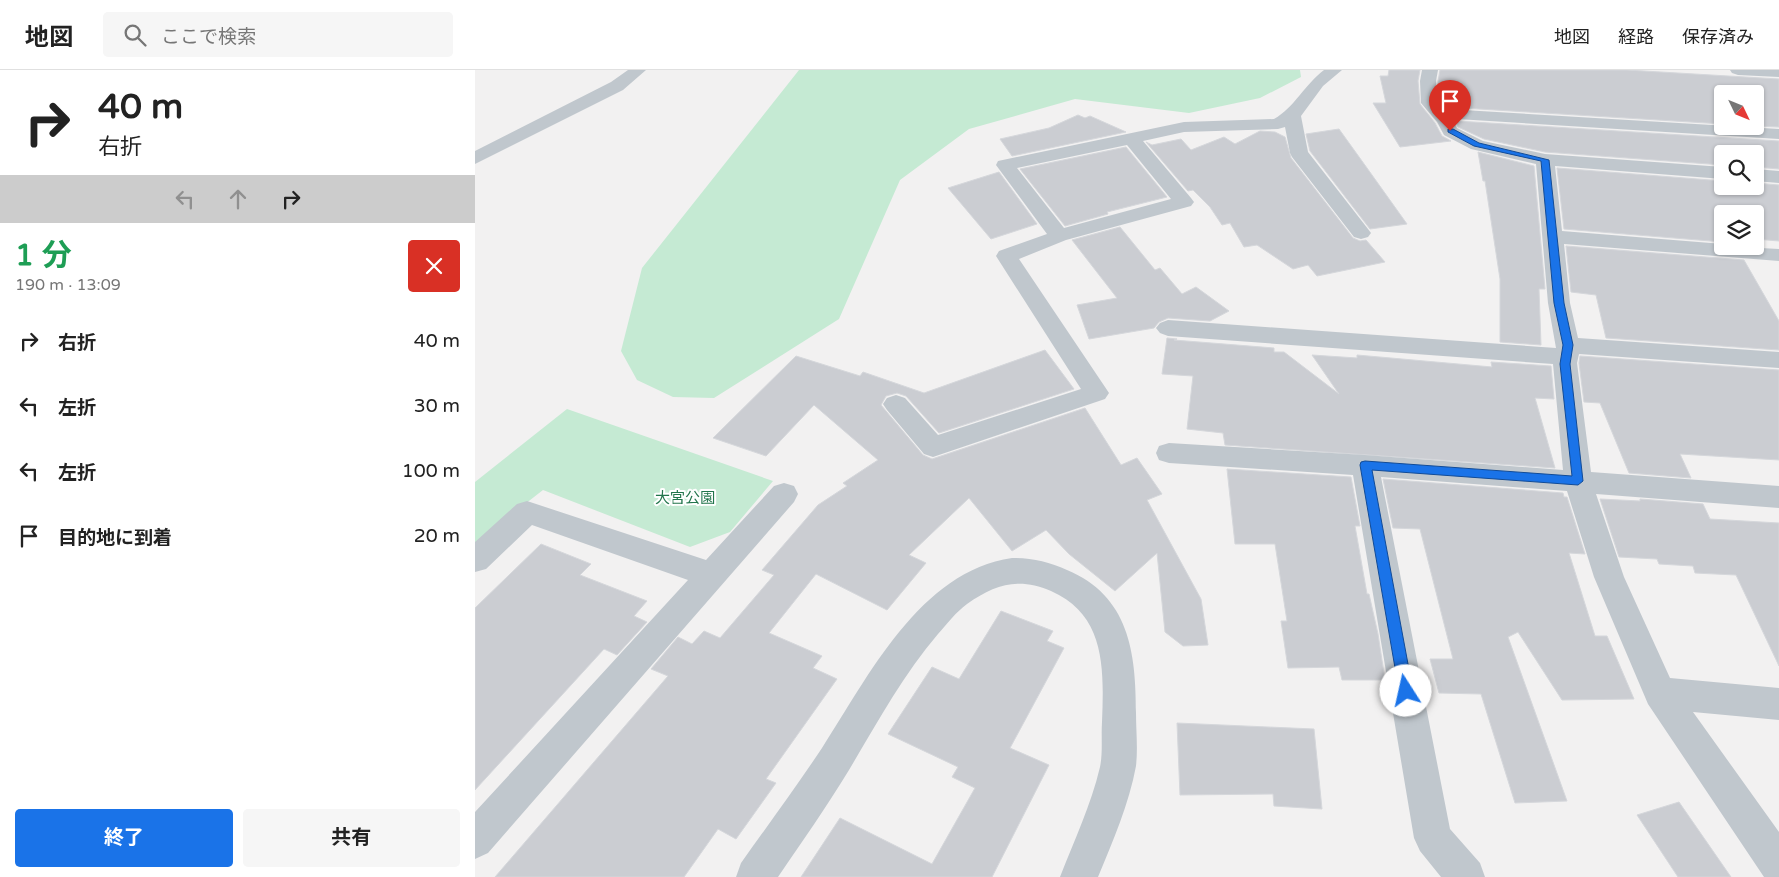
<!DOCTYPE html>
<html lang="ja">
<meta charset="utf-8">
<style>
body{margin:0;font-family:"Varela Round","Noto Sans JP",sans-serif;background:#f6f6f6;color:#222;height:100vh;display:flex;flex-direction:column;font-size:19px;white-space:nowrap}
*{box-sizing:border-box;margin:0}
p{font-size:16px;color:#767676}
.icon{flex:none;width:28px;height:28px;fill:none;stroke:currentColor;stroke-width:2;stroke-linecap:round;stroke-linejoin:round}
.map{position:relative;flex:1;overflow:hidden}
.panel{display:flex;flex-direction:column;background:#fff;width:475px}
.panel>*{flex:none}
.guide{background:#fff;color:#222;overflow:hidden}
.needle{width:32px;rotate:133deg}
.fabs{position:absolute;left:1239px;top:15px;display:grid;gap:10px}
.fabs a{display:grid;place-items:center;width:50px;height:50px;border-radius:5px;background:#fff;box-shadow:0 1px 4px #0004;font-size:25px}
.pin{position:absolute;display:grid;place-items:center;width:42px;height:42px;color:#fff;margin:-51px -21px;border-radius:50% 50% 50% 0;rotate:-45deg;box-shadow:0 0 5px #0007}
.pin .icon{rotate:45deg}
.me{position:absolute;width:55px;margin:-28px;rotate:350deg;stroke-linejoin:round;filter:drop-shadow(0 0 4px #0008)}
.turn{display:flex;align-items:center;gap:18px;height:105px;padding:0 15px;font-size:22px}
.turn .icon{width:65px;height:65px;stroke-width:2.5}
.turn b{display:block;font-size:35px;line-height:42px}
.lanes{display:flex;align-items:center;height:48px;padding:0 15px;background:#0003;justify-content:center;gap:25px;direction:ltr}
.lanes .off{opacity:.35}
.round{display:grid;place-items:center;flex:none;width:52px;height:52px;border-radius:5px;background:#f6f6f6}
.head{display:flex;align-items:center;justify-content:space-between;height:85px;padding:0 15px}
h1{font-size:30px;font-weight:700;line-height:38px;color:#1e9e55}
.button{display:flex;gap:10px;margin-top:auto;padding:10px 15px}
.button a{flex:1;height:58px;border-radius:5px;background:#1a73e8;color:#fff;font-size:20px;font-weight:700;line-height:58px;text-align:center}
.button a+a{background:#f6f6f6;color:#222}
ul{padding:0;list-style:none}
li{display:flex;align-items:center;gap:15px;height:65px;padding:0 15px}
li div{flex:1}
li b{display:block;font-size:19px}
li em{font-style:normal}
header{display:flex;align-items:center;gap:30px;box-sizing:border-box;height:70px;padding:0 25px;background:#fff;border-bottom:1px solid #e0e0e0}
header strong{font-size:24px}
nav{display:flex;gap:28px;margin-inline-start:auto;font-size:18px}
.search{width:350px;height:45px;background:#f6f6f6;display:flex;align-items:center;gap:12px;box-sizing:border-box;padding:0 18px;border-radius:5px;color:#767676;font-size:19px}
main{display:flex;flex:1;min-height:0}
.map>svg:first-child{display:block}
.green{fill:#c5ead3}
.building{fill:#cbcdd2;stroke:#d5d7db}
.lines{fill:none;stroke-linecap:round;stroke-linejoin:round}
.minor{fill:#c0c7cd;fill-rule:evenodd}
.route{fill:#1a73e8;stroke:#114b97}
.labels{text-anchor:middle;stroke-width:4;stroke-linejoin:round;paint-order:stroke}
.park-label{font-size:15px;fill:#23754c;stroke:#fff}
</style>
<header>
<strong>地図</strong>
<div class="search"><svg class="icon" aria-label="search" viewBox="0 0 24 24"><circle cx="10" cy="10" r="6"/><path d="M15 15l6 6"/></svg>ここで検索</div>
<nav><a>地図</a><a>経路</a><a>保存済み</a></nav>
</header>
<main>
<section class="panel">
<div class="guide">
<div class="turn"><svg class="icon" aria-label="right" viewBox="0 0 24 24"><path d="M7 20v-9h11M14 6l5 5-5 5"/></svg><div><b>40 m</b>右折</div></div>
<div class="lanes"><svg class="icon off" aria-label="left" viewBox="0 0 24 24"><path d="M17 20v-9H6M10 6l-5 5 5 5"/></svg><svg class="icon off" aria-label="ahead" viewBox="0 0 24 24"><path d="M12 20V5M6 11l6-6 6 6"/></svg><svg class="icon" aria-label="right" viewBox="0 0 24 24"><path d="M7 20v-9h11M14 6l5 5-5 5"/></svg></div>
</div>
<div class="head"><div><h1>1 分</h1><p>190 m · 13:09</p></div><a class="round" style="background:#d93025;color:#fff"><svg class="icon" aria-label="close" viewBox="0 0 24 24"><path d="M6 6l12 12M18 6L6 18"/></svg></a></div>
<ul>
<li><svg class="icon" aria-label="right" viewBox="0 0 24 24"><path d="M7 20v-9h11M14 6l5 5-5 5"/></svg><div><b>右折</b></div><em>40 m</em></li>
<li><svg class="icon" aria-label="left" viewBox="0 0 24 24"><path d="M17 20v-9H6M10 6l-5 5 5 5"/></svg><div><b>左折</b></div><em>30 m</em></li>
<li><svg class="icon" aria-label="left" viewBox="0 0 24 24"><path d="M17 20v-9H6M10 6l-5 5 5 5"/></svg><div><b>左折</b></div><em>100 m</em></li>
<li><svg class="icon" aria-label="arrive" viewBox="0 0 24 24"><path d="M6 21V4h12l-3 4 3 4H6"/></svg><div><b>目的地に到着</b></div><em>20 m</em></li>
</ul>
<div class="button"><a>終了</a><a>共有</a></div>
</section>
<div class="map">
<svg width="1304" height="807" viewBox="0 0 1304 807">
<rect width="100%" height="100%" fill="#f2f1f1"/>
<path class="green" d="M324,0H825L826,7L785,28L714,43L600,29L494,59L425,110L364,249L239,328L198,327L162,310L146,281L167,198Z
M92,339L298,411L255,462L215,477L68,420L0,473V412Z"/>
<path class="building" d="M914,0H945L943,11L945,34L960,53L967,66L976,71L925,77L898,33H911L905,6H913Z
M965,0H1152L1304,9V57L1280,56V24H1248V54L988,38L982,39L977,45L964,31L963,11Z
M603,45L610,48L615,46L651,62L537,86L525,69L574,58Z
M979,49L982,51L1304,71V99L1280,97V84H1248V95L1070,82L1009,69L983,57Z
M864,59L892,98L932,154L895,159L835,81L831,64Z
M785,61L800,62L810,67L816,88L878,168L885,171L891,170L910,192L842,206L833,195L818,199L782,175L769,177L755,153L747,155L735,137L718,120L713,121L671,72L677,75L706,69L716,80L749,67L760,74Z
M651,77L692,127L632,142L633,144L590,156L545,99Z
M1003,82L1059,96L1070,219H1064L1066,275L1025,272V209L1010,111H1008Z
M1082,98L1248,111V116H1280V113L1304,115V171L1280,169V144H1248V172L1089,159Z
M524,102L562,154L516,169L473,118Z
M645,157L680,200L685,198L707,224L721,217L754,241L735,251L693,248L684,252L679,258L614,269L602,235L642,228L597,170Z
M1091,176L1269,190L1304,251V280L1131,268L1121,225L1096,222Z
M692,268L702,269L699,270L799,278V282H809L864,324L837,285L882,288V285L1017,297L1016,292L1076,296L1079,329L1060,328L1080,398L750,375L748,363L712,359L718,306L687,304Z
M570,280L599,319L464,363L431,326L422,323L411,326L406,335L448,385L457,389L610,338L646,395L662,388L687,424L672,430L726,529L733,575L708,576L690,562L682,483L640,521L594,484L571,460L537,481L494,428L434,485L451,493L412,540L341,504L294,563L347,586L338,598L362,609L291,709L301,713L261,769L243,759L209,807H20L193,606L176,599L203,567L217,574L229,561L245,568L299,505L287,500L343,435L372,416L368,413L403,390L339,335L291,386L238,368L321,286L385,306L388,302L449,323Z
M1105,286L1304,300V390L1205,384L1216,408L1154,403L1125,333L1109,332L1104,293Z
M752,399L876,407L885,456H880L892,524H894L903,564L910,610H867L864,597L813,598L806,551H812L800,474H760Z
M908,409L1088,423L1089,427H1092L1110,484L1094,483L1120,566H1132L1159,629L1087,630L1043,562L1033,567L1092,731L1040,733L1006,624L964,623L955,589H978L945,459L918,458Z
M1125,429L1165,431V429L1228,434L1235,449L1304,453V596L1261,505L1220,503L1218,496L1184,494L1182,489L1144,487Z
M66,474L116,494L105,505L172,531L159,546L172,552L142,585L129,579L0,720V538Z
M526,541L578,561L572,571L589,578L535,678L574,695L517,807H326L365,748L457,794L500,718L477,707L483,697L413,664L457,597L484,609Z
M702,653L839,659L847,739L799,736L798,724L705,725Z
M1204,732L1256,807H1203L1162,745Z"/>
<g class="lines">
<path class="minor" d="M153,0H171L148,20L0,94V81L136,12Z
M849,0H867L848,16L826,46L833,82L893,159L896,163L893,167L886,169L879,167L817,87L815,83L810,57L803,59L709,62L668,71L716,128L719,132L716,136L591,170L544,189L630,317L634,323L630,329L458,387L449,384L412,340L408,334L412,328L421,325L430,328L463,365L606,319L521,186L524,181L572,164L521,95L523,91L709,52L799,49C820,37 830,14 849,0ZM652,75L696,129L589,158L542,98Z
M947,0H963L961,11L962,32L976,46L982,58L1008,71L1070,84L1248,97V109L1080,96L1087,161L1248,174V176L1304,179V191L1089,174L1095,233L1103,268L1304,282V298L1104,284L1102,293L1116,402L1304,416V438L1121,424L1149,507L1195,608L1304,618V650L1218,642L1304,762V807H1289L1173,634L1119,507L1092,421L906,407L975,759L1005,793L1010,807H966L945,781L939,768L878,405L694,393L684,390L681,383L684,376L694,373L890,385L1088,400L1078,294L693,266L685,263L681,258L685,253L693,250L1081,278L1073,233L1061,94L996,79L969,65L962,52L946,33L945,11Z
M1255,0H1304V7L1263,5L1257,3Z
M988,40L1304,59V69L982,49L979,45L982,41Z
M1280,99L1304,101V113L1280,111Z
M309,413L319,416L323,424L319,432L13,783L0,789V742L213,510L57,455L11,499L0,502V472L42,434L52,431L231,490L299,416Z
M537,488C557,488 574,492 592,500C654,526 661,582 661,643C661,660 663,678 661,696C654,734 638,771 623,807H585C599,771 616,735 625,697C628,682 626,667 627,652C629,600 631,545 576,521C544,507 520,514 492,534C481,542 472,554 463,564C428,605 402,653 374,700C352,736 327,772 303,807H261L266,793C293,755 321,717 347,678C393,607 445,501 537,488Z"/>
</g>
<path class="route" d="M973,59H978L1004,73L1074,90L1089,233L1098,275L1095,294L1108,411L1103,415L897,400L938,621L936,625L931,627L926,625L924,621L885,395L886,392L890,391L1097,406L1085,294L1088,275L1079,233L1066,91L999,76L973,62Z"/>
<g class="labels">
<g class="park-label">
<text x="210" y="433">大宮公園</text>
</g>
</g>
</svg>
<div class="fabs">
<a><svg class="needle" viewBox="-14 -14 28 28"><path d="M0-13l5 13h-10z" fill="#e53935"/><path d="M0 13l5-13h-10z" fill="#767676"/></svg></a>
<a><svg class="icon" aria-label="search" viewBox="0 0 24 24"><circle cx="10" cy="10" r="6"/><path d="M15 15l6 6"/></svg></a>
<a><svg class="icon" aria-label="layers" viewBox="0 0 24 24"><path d="M12 4l9 5-9 5-9-5zM3 14l9 5 9-5"/></svg></a>
</div>
<div class="pin" style="left:975px;top:61px;background:#d93025"><svg class="icon" aria-label="arrive" viewBox="0 0 24 24"><path d="M6 21V4h12l-3 4 3 4H6"/></svg></div>
<svg class="me" style="left:931px;top:621px" viewBox="-20 -20 40 40"><circle r="19" fill="#fff"/><path d="M0-13L10 11 0 6-10 11z" fill="#1a73e8"/></svg>
</div>
</main>
